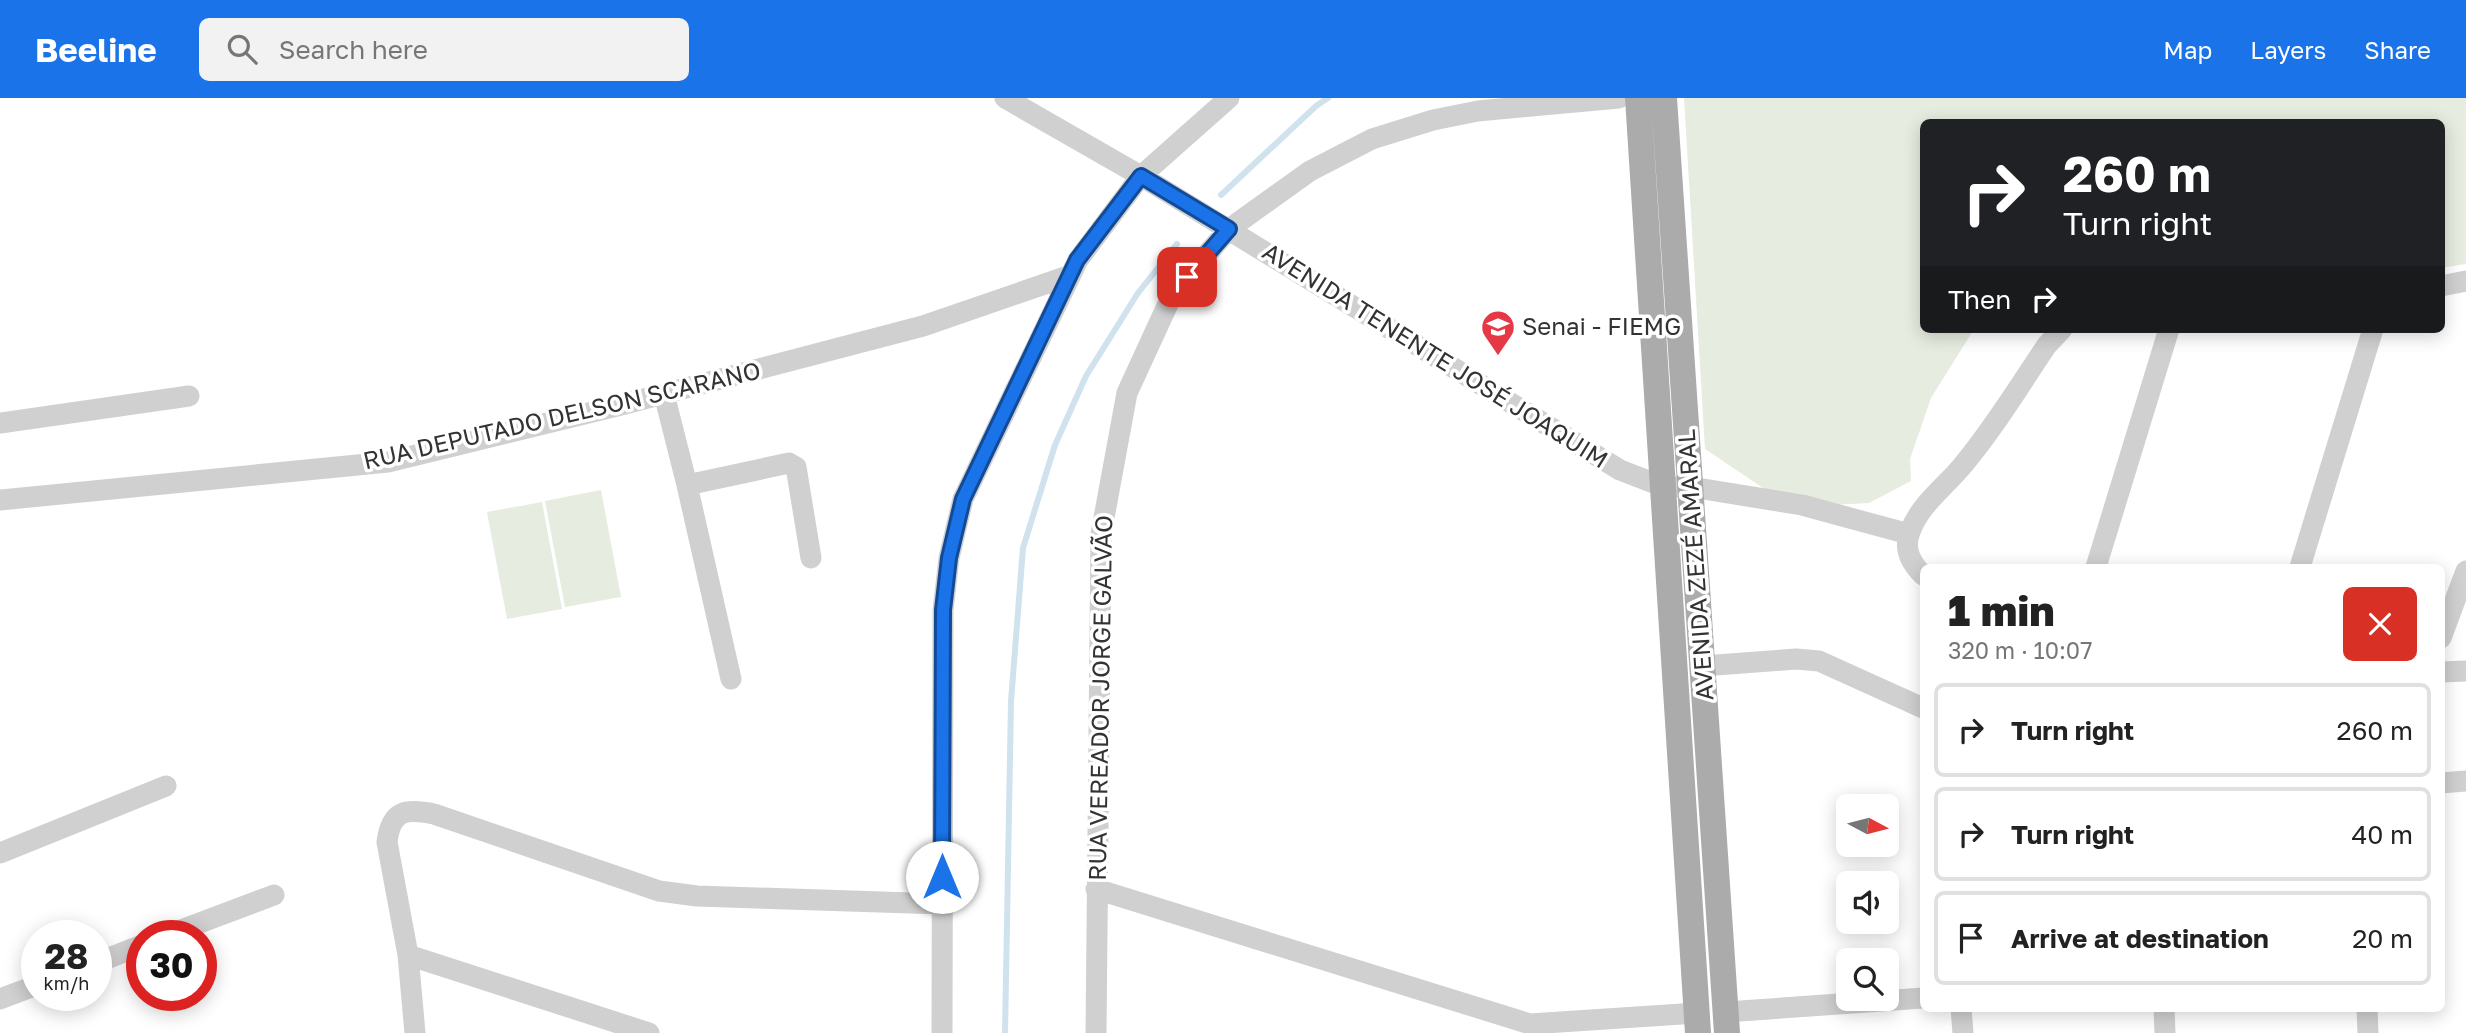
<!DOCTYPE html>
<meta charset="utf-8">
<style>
body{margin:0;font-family:"Golos Text",sans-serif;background:#f2f2f2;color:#222;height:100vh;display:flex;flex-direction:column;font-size:26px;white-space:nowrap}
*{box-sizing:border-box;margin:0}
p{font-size:23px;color:#767676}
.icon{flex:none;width:38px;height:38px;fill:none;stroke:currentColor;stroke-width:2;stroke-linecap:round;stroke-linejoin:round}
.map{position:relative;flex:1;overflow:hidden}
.side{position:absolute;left:1920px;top:466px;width:525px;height:448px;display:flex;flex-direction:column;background:#fff;border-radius:10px;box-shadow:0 4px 18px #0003}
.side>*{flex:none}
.hud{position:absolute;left:1920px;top:21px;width:525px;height:214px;border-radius:10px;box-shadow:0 4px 18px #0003;background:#202124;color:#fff;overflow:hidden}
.needle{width:46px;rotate:97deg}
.fabs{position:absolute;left:1836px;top:696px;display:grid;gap:14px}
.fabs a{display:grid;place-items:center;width:63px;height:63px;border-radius:10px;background:#fff;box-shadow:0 4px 18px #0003;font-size:35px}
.speed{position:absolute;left:21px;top:822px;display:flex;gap:14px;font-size:35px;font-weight:700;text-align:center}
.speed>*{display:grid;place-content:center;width:91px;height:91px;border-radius:50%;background:#fff;box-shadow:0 4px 18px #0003;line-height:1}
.speed small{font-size:18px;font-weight:400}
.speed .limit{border:10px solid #d22;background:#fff;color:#111}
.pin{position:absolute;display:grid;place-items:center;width:60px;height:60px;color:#fff;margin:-30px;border-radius:14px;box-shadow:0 4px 10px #0006}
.me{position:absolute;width:77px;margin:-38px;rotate:0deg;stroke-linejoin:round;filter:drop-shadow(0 0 5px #0008)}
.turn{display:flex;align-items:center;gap:24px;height:147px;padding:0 28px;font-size:32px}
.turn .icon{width:91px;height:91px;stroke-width:2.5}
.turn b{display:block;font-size:49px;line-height:60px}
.then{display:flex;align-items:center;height:66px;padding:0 28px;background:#0003;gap:14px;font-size:26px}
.round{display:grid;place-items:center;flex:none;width:74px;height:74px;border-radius:10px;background:#f2f2f2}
.headline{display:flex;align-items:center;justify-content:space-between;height:119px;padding:0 28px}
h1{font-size:42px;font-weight:800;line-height:52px}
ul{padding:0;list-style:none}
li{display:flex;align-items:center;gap:21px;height:94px;margin:0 14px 10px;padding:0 14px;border:4px solid #e0e0e0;border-radius:10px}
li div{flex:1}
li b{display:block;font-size:26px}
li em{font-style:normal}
header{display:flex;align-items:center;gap:42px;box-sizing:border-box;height:98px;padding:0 35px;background:#1a73e8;color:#fff}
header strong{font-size:33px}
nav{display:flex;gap:38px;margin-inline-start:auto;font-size:24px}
.search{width:490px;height:63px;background:#f2f2f2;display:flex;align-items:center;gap:18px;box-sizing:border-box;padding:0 24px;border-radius:10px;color:#767676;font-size:26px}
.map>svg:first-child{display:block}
.green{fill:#e6ecdf}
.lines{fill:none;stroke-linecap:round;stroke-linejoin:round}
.stream{stroke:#cfe2ee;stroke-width:6}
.minor{stroke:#d0d0d0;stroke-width:21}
.major{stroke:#ababab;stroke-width:26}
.route-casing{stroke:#114b97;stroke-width:18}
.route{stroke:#1a73e8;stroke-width:12}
.labels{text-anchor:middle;stroke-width:7;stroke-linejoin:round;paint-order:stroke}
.poi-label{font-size:24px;fill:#333;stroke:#fff;text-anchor:start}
.street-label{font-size:24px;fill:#333;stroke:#fff}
</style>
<header>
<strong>Beeline</strong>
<div class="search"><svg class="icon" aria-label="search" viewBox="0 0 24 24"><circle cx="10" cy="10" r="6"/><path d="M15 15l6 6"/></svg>Search here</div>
<nav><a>Map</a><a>Layers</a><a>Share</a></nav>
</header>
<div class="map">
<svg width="2466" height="935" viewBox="0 0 2466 935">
<rect width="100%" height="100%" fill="#fff"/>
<path class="green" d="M1684,0H2466V166L2441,170V24H1923V231H1974L1931,300L1910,361L1911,383L1869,405L1830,407L1775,398L1705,351Z
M601,392L621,499L565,509L545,403Z
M542,404L562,511L507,521L487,414Z"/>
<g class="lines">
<path class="stream" d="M1221,97L1316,8L1328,0
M1005,935L1011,603L1023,450L1055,347L1086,278L1138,195L1177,146"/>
<path class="minor" d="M1005,0L1141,78L1620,372L1664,389H1691L1802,407L1909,436
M2441,188L2466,183
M664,296L687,387L731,581
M0,325L189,298
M687,387L789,365L796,369L811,460
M0,402L388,364L617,308L923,228L1071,177
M2096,469L2169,231
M2300,469L2373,231
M1923,477C1911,465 1903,451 1910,434C1919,407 1946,388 1963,367C1994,330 2020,287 2047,247L2062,231
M2441,540L2466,473
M1703,568L1796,561L1819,563L1923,610
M2441,574L2466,573
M2441,685L2466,683
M0,755L166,688
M1096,791L1530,926L1697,915
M165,838L274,797
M408,857L649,935
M96,865L142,847
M0,901L37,887
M1961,910L1963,935
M2164,910L2165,935
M2367,910L2368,935
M1726,914L1923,900
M415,935L408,857L387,744C391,712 406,710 434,716L659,793L697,798L942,806
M942,935L943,512L949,460L963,401L1078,162L1141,78L1229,0
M1096,935L1101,436L1127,295L1173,195L1229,131L1310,73L1372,41L1433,22L1478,13L1619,0"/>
<path class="major" d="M1638,0L1698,935
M1664,0L1727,935"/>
</g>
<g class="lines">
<g class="route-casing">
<path id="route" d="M942,779L943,512L949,460L963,401L1077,162L1141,78L1229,131L1187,179"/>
</g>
<use href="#route" class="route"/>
</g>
<defs>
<g id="school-pin" transform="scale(1.75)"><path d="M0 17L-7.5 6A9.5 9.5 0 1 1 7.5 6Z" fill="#e63946" stroke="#fff"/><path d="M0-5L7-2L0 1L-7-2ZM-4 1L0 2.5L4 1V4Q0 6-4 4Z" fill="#fff"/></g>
</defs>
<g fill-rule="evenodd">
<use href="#school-pin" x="1498" y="229"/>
</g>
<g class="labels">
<g class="poi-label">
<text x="1522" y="237">Senai - FIEMG</text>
</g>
<g class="street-label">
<text transform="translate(1435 258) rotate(32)" y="8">AVENIDA TENENTE JOSÉ JOAQUIM</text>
<text transform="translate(562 318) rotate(-13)" y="8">RUA DEPUTADO DELSON SCARANO</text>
<text transform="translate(1696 467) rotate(-94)" y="8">AVENIDA ZEZÉ AMARAL</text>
<text transform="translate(1101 600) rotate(-89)" y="8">RUA VEREADOR JORGE GALVÃO</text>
</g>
</g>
</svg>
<div class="fabs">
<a><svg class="needle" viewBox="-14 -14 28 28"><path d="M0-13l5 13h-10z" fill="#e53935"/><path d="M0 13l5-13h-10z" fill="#767676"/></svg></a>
<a><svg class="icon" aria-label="sound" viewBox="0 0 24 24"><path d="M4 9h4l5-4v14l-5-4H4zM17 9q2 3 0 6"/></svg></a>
<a><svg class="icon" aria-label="search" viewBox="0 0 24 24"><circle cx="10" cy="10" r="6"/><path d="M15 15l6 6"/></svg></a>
</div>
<div class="speed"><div>28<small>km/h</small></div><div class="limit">30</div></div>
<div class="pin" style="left:1187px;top:179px;background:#d93025"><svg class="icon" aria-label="arrive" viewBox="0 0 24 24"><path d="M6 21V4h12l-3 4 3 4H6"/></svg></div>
<svg class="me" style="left:942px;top:779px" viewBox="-20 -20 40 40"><circle r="19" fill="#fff"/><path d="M0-13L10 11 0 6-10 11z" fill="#1a73e8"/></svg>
<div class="hud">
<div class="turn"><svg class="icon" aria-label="right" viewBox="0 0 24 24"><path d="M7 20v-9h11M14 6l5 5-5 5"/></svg><div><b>260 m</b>Turn right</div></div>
<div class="then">Then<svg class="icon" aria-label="right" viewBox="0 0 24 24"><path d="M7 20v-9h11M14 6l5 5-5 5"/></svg></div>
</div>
<section class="side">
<div class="headline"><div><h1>1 min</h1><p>320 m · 10:07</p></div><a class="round" style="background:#d93025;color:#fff"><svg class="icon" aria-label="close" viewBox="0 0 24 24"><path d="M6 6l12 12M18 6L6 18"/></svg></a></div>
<ul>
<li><svg class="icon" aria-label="right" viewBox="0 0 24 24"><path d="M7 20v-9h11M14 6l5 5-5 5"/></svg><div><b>Turn right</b></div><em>260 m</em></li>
<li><svg class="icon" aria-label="right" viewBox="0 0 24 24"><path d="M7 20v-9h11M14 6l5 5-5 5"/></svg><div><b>Turn right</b></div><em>40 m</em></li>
<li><svg class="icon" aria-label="arrive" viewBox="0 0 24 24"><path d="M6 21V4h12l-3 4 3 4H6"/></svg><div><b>Arrive at destination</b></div><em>20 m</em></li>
</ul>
</section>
</div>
